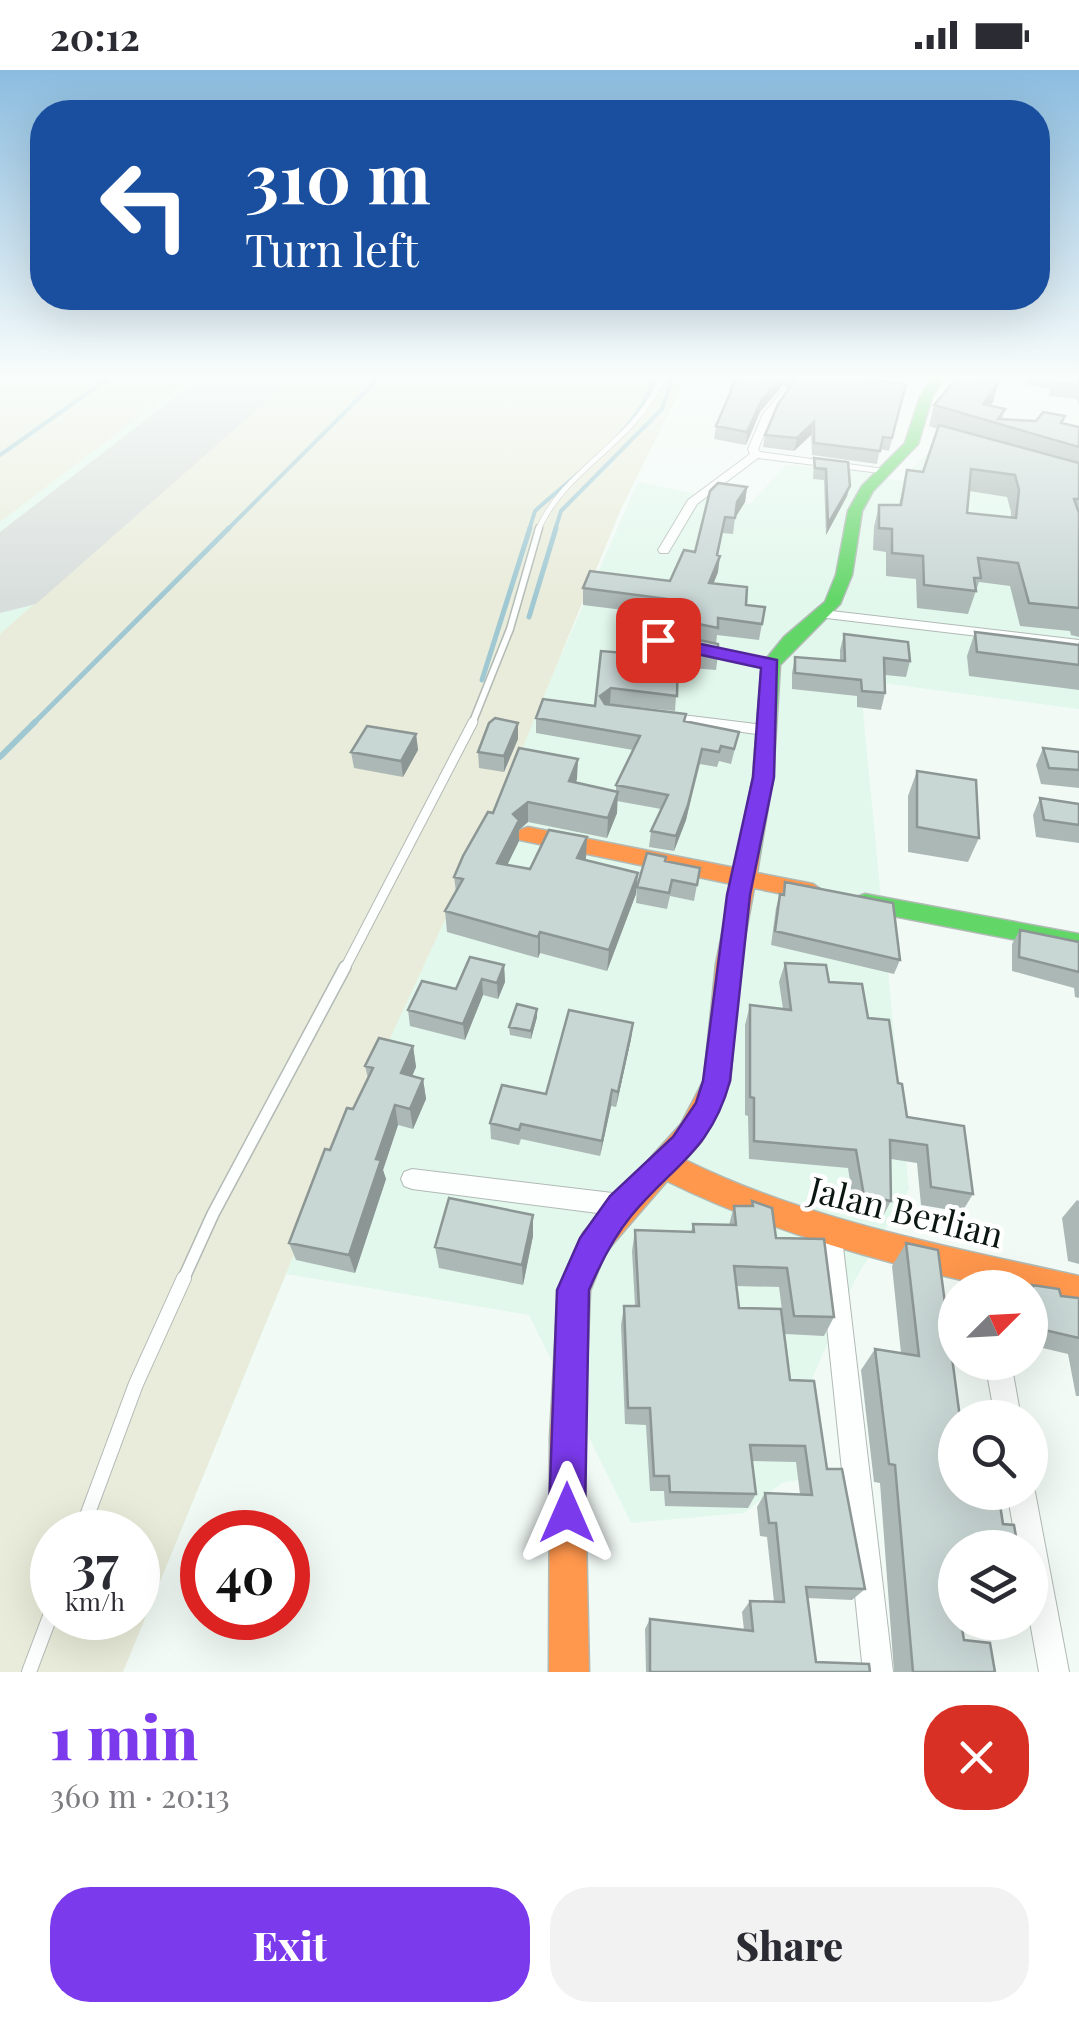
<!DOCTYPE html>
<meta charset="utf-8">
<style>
body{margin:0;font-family:"Playfair Display",serif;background:#f2f2f3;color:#2b2b33;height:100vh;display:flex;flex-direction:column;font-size:38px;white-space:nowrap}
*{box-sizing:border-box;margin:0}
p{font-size:32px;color:#7c7c81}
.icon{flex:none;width:55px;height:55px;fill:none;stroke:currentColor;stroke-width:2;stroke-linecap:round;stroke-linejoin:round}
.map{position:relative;height:1602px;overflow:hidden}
.panel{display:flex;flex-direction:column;background:#fff;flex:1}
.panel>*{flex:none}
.guide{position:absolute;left:30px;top:30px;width:1020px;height:210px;border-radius:40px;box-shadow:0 10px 40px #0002;background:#1a4fa0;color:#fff;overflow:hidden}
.needle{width:65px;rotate:66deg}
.controls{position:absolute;left:938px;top:1200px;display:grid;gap:20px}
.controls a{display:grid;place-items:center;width:110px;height:110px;border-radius:50%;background:#fff;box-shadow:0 10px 40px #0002;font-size:50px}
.speed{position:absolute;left:30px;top:1440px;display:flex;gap:20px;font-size:50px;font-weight:700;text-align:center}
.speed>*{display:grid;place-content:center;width:130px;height:130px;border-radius:50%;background:#fff;box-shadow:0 10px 40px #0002;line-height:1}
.speed small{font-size:25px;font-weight:400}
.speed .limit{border:15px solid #d22;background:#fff;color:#111}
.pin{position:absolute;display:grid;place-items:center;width:85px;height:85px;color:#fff;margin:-42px;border-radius:20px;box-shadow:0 5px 15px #0006}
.me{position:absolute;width:110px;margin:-55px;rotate:0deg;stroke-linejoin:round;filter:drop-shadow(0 0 8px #0008)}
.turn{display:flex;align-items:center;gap:35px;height:210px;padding:0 50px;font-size:45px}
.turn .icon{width:130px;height:130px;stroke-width:2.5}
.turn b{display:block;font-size:70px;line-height:85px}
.round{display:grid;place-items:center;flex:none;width:105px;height:105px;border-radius:40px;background:#f2f2f3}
.headline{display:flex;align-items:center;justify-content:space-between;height:170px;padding:0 50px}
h1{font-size:60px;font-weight:800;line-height:75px;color:#7c3aed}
.primary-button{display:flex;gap:20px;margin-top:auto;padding:20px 50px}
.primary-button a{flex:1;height:115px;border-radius:40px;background:#7c3aed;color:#fff;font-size:40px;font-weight:800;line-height:115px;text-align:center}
.primary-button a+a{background:#f2f2f3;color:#2b2b33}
.status{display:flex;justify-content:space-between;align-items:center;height:70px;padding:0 50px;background:#fff;direction:ltr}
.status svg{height:28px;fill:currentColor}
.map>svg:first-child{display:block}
.built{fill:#e2f8ec;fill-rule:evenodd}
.green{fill:#e9ecda;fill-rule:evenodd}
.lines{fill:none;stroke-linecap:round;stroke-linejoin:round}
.stream-far2{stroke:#a0c8d2;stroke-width:4}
.stream-far1{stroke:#a0c8d2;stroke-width:5}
.stream{stroke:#a0c8d2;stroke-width:6}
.runway{fill:#d8dedb;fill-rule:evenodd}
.lane-far4-casing{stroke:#b1bab5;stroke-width:6}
.lane-far3-casing{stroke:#b1bab5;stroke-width:9}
.lane-far2-casing{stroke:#b1bab5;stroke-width:11}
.lane-far1-casing{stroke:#b1bab5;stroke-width:14}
.lane-casing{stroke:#b1bab5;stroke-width:16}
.street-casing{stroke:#b1bab5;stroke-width:2}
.fast-casing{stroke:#b1bab5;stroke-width:3}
.slow-casing{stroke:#b1bab5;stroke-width:3}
.lane-far4{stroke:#fdfefe;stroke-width:5}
.lane-far3{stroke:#fdfefe;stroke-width:6}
.lane-far2{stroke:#fdfefe;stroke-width:9}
.lane-far1{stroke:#fdfefe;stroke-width:11}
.lane{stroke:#fdfefe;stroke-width:14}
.street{fill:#fdfefe;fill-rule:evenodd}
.fast{fill:#63d668;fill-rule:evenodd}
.slow{fill:#ff974d;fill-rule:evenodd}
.wall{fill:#acb8b6;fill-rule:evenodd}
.shaded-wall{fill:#8c9694}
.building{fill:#c8d6d4;stroke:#8c9694;stroke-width:2.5;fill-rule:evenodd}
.route{fill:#7c3aed;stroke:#51269a;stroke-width:2.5}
.labels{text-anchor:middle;stroke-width:9;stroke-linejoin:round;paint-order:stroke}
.near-street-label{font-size:35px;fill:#0c1611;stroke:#fff}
</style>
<div class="status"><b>20:12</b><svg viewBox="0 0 49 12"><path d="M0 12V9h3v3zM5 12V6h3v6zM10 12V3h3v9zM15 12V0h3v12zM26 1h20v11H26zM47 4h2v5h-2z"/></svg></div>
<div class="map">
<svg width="1079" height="1602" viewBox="0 0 1079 1602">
<rect width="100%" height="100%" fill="#f2faf6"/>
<path class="built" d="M0,306H687L621,439L543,626L638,412L749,435L786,395L852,400L901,411L933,377L1079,417V639L860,610L909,1119L855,1210L813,1307L829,1404L782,1413L744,1443L631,1453L529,1245L286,1204L123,1602H0ZM52,1462H138V1548H52Z"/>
<path class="green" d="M0,306H193L0,452Z
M294,306H687L621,439L506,718L323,1113L123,1602H0V564ZM52,1462H138V1548H52Z"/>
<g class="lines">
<path class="stream-far2" d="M0,385L112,306
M227,460L381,306
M529,460L535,441C576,403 639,362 655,306
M555,460L561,441L662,339L673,306"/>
<path class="stream-far1" d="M529,547L556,458
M482,610L530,458
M33,654L229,458"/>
<path class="stream" d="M0,687L35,652"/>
<path class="runway" d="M203,306H288L277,322L36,534L0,543V462Z"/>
<g class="lane-far4-casing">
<path id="lane-far4" d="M538,460C565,397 637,372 663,306"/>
</g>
<g class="lane-far3-casing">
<path id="lane-far3" d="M631,564L665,572
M710,581L771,594
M472,654L510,559L539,458"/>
</g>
<g class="lane-far2-casing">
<path id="lane-far2" d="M344,900L473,652"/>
</g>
<g class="lane-far1-casing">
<path id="lane-far1" d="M183,1210L213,1144L345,897"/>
</g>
<g class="lane-casing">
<path id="lane" d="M81,1462L136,1314L184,1208
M29,1602L52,1541"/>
</g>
<g class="street-casing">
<path id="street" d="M784,319L789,322L773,344L758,379L760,382L884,399L889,402L888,404L758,388L697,434L668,483H660L658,480L688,430L750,384L748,379L763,344Z
M823,540L1079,570V578L818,547V541Z
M666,643L764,655L772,660L764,665L661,651L658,648Z
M412,1099L621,1124L629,1127L632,1135L629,1143L621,1146L412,1119L404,1116L401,1109L404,1102Z
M829,1149L837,1152L841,1160L893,1602H863L817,1160L821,1152Z
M985,1292H1011L1021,1348H995Z
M1030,1412L1035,1422L1069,1602H1039L1030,1552V1478H1017L1007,1422H1030Z"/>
</g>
<g class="fast-casing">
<path id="fast" d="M933,306H945L932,327L918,374L873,421L862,441L852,505L840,534L780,595L773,707L760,784L749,792L741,790L738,784L753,707L762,594L784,567L825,532L836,505L848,441L862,416L905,373L920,327Z
M865,824L1079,864V882L857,839L853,833L857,827Z"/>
</g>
<g class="slow-casing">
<path id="slow" d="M528,757L735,798L741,778L749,776L760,784L757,803L813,814L824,822L813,830L754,818L740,894L730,1011L701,1072L685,1090C809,1151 945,1176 1079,1206V1238L1030,1226V1218C985,1218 944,1206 901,1195C820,1174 742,1148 667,1111L605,1183L590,1221L584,1368L589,1602H549L550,1368L558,1221L583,1163L681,1054L704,1010L716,894L732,814L520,770L517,765L520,760Z"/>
</g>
<use href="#lane-far4" class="lane-far4"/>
<use href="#lane-far3" class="lane-far3"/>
<use href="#lane-far2" class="lane-far2"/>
<use href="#lane-far1" class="lane-far1"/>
<use href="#lane" class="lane"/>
<use href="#street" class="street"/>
<use href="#fast" class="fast"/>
<use href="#slow" class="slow"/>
</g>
<path class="wall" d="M732,306H873L871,309L906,314L889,381L880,379L877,394L812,385L811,365L794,381L763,377L765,365L788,320L783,315L760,342L746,375L714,369L716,356L731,321H729Z
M1026,306H1079V336L1077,329L1049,326V318L1026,315Z
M993,332L990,336L1005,339L1002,349L1062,353L1079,357V567L1071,565L1070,561L1020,556L1010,516L979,512L968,544L917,538L916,509L886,506V482L873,480L874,457L879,435H899L907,400L923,402L938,359L929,356L934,335ZM969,421L1007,427L1011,442V447L967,443Z
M814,388L848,392L847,426L826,465L824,410L813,409Z
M747,417L745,432L735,448L733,464L722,463L718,485V502L713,514L746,535L765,537L759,570L717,565L716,574L718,585L716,600L678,597L675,641L609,634L739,662L731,694L719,691L717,697L700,694L686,750L674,781L649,777L651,761L661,739L617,731V743L607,768L528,752L519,760V771L507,795L530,799L587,767L585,790L638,803L636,824L607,901L540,883L538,888L447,862L445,841L456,822L454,807L493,743L578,689L576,713L616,722V715L633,680L536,663V648L595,636L625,583L658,571L662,563L664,545L583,535V518L670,511Z
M975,562L1078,575L1079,571V620L969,606L967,586Z
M844,564L910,591L906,607L885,605V623L881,640L857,637V626L792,619V603L795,587L840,591V580Z
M518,653V669L504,702L479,698L478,682Z
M416,664L418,680L403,707L354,698L351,682Z
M1043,678L1079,682V718L1041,714L1036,695Z
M917,701L979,768L968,792L908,782V726Z
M1040,728L1079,734V773L1036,767L1033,745Z
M666,787V792L700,798L694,831L670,826L667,839L636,833L637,817Z
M785,812L900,890L894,904L771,875L776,838L780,824H782Z
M1020,860L1079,872V928L1075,927L1074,918L1012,901V874Z
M785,893L829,912L868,948L898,1013L907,1047L973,1124L962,1142L921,1135L917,1093L891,1089V1131L882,1148L855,1144L848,1098L749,1089L748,1046L745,1045V955L750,935L783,939L779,912Z
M504,895L505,912L498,929L483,925L465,970L410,956L408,940Z
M537,947L531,969L510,965L509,957Z
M633,953L631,969L616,1037L611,1036L600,1086L521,1069L519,1075L491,1069L490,1053L546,1024Z
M413,976L416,997L412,1006L423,1009L426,1029L413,1059L398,1055L383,1100L386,1109L355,1203L296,1190L289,1173L330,1080L353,1039L368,1008L365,996Z
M1077,1130L1079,1131V1194L1068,1191L1062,1148Z
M752,1131L776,1168L834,1247L824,1266L785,1264L779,1217L736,1216L739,1238L790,1310L827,1399L865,1519L852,1530L807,1528L816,1592L870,1602H646L645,1559L650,1549L744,1560L742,1542L750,1531L774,1532L767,1467L760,1466L757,1437L765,1423L800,1424L796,1392L752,1391L756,1424L748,1438L665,1436L664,1421H650L646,1355L625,1354L621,1255L624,1236H635L632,1181L635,1160L691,1162L693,1154L729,1155L734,1136H751Z
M533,1145V1166L523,1215L439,1198L435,1177Z
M906,1173L955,1478V1552L964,1570L995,1602H894L880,1413L874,1412L861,1300L875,1279L901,1283L892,1196Z
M1032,1215L1061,1226L1079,1228V1326H1076L1068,1284L1030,1275V1218Z"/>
<path class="shaded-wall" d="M783,306H785L783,315L760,342L746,375L747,362L762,329Z
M999,311L993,332L981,349L983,334Z
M814,352L811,365L794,381L797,368Z
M850,416L847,426L826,465L828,454Z
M747,417L745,432L735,448L737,432Z
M725,447L715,498L720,486L718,502L707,530L709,513Z
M611,618L610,633L599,641L600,626Z
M518,653V669L504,702V686Z
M416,664L418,680L403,707L401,691Z
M702,679L686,750L674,781L676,766Z
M578,689L577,709L569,732V711Z
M618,722L617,743L607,768L608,748Z
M528,732V752L519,760V771L498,814L497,793L513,744Z
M587,767L586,788L577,809V788Z
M638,803L636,824L607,901L609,880Z
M540,862V883L538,888V867Z
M504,895L505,912L498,929L497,913Z
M482,909L483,925L465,970L463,954Z
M537,939V947L531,969V961Z
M633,953L631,969L616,1037L618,1022Z
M413,976L416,997L405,1023L401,1003Z
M423,1009L426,1029L413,1059L410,1039Z
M612,1020L611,1036L600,1086L602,1071Z
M395,1035L398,1055L383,1100L386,1109L355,1203L349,1185L376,1089Z
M533,1145V1166L523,1215L522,1195Z"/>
<path class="building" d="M732,306H783L762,329L747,362L716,356L736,309H730Z
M788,306H868L866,309L906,314L892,368L883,367L880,381L814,373V352L797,368L765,365L778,334L794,312Z
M958,306H972L999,311L983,334L1005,339L998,349L1036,351L1043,342L1065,346L1061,353L1079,357V377L934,335Z
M1054,306H1079V316L1054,312Z
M939,355L1079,393V429H1074L1079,443V538L1029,533L1018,493L978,488L981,508H974L976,521L924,515L923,486L892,483V459L879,458V435H901L907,400L923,402ZM971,399L1015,405L1019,420L1016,448L967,443Z
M814,388L848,392L850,416L828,454L826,399L815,398Z
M718,413L747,417L737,432L735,448L725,447L717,485L720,486L709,513L747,517L746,535L765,537L762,554L718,548V558L664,547L668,529L583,518L590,501L670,511L684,480L695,482L710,421Z
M661,562L718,574V585L678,582L677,626L611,618L600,626L605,634L686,644L684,651L739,662L734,679L721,676L719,682L702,679L688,735L676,766L651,761L668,725L616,715L640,666L536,648L543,629L595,636L601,581L625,583L627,569L658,571Z
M975,562L1079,575V595L977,582Z
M844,564L908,572L910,591L884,588L885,623L862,621L861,610L795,603V587L845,591Z
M495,648L518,653L504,686L478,682L489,653Z
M367,656L416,664L401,691L351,682Z
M519,678L578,689L569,711L618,722L608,748L528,732L513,744L519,750L497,793L530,799L549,760L587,767L577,788L638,803L609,880L540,862L538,867L445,841L463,809L454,807L463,786L488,742L493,743Z
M1043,678L1079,682V700L1049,698Z
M917,701L976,710L979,768L917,757Z
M1040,728L1079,734V755L1044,750Z
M647,783L666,787L665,791L700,798L697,815L672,810L669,823L637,817Z
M785,812L893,833L900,890L775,861L780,824L784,825Z
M1020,860L1079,872V902L1019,887Z
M470,887L504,895L497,913L482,909L463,954L408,940L422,911L456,919Z
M785,893L826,895L829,912L862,914L868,948L889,950L898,1013L902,1014L907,1047L964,1056L973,1124L931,1117L927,1075L890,1070L891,1131L864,1126L856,1080L754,1071V1028L750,1027V935L791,940Z
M517,934L537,939L531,961L509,957Z
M569,940L633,953L618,1022L612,1020L602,1071L521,1054L519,1060L490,1053L502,1015L546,1024Z
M379,968L413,976L401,1003L423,1009L410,1039L395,1035L376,1089L381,1090L349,1185L289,1173L325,1079L330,1080L347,1038L353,1039L373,998L365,996Z
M449,1128L533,1145L522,1195L435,1177Z
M752,1131L772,1138L776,1168L824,1169L834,1247L794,1246L787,1198L734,1196L739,1238L781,1239L790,1310L814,1311L827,1399H842L865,1519L806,1517L816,1592L869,1594L870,1602H650V1549L753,1561L750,1531L784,1532L776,1453H769L765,1423L812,1425L805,1376L750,1375L756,1424L670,1422L669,1406H654L650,1338H628L624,1236H639L635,1160L694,1162L693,1154L736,1155L734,1136H753Z
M906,1173L938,1180L960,1348H955V1422H998L1003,1454L1014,1455L1018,1478H955V1552H961L964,1570L990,1573L995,1602H913L895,1395L889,1394L875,1279L919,1286Z
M1032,1215L1059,1219L1061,1226L1079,1228V1268L1040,1259Z"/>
<linearGradient id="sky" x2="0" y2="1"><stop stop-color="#8bbcdf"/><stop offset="0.58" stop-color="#f9fdfb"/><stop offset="1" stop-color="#f9fdfb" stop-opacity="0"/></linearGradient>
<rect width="1079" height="530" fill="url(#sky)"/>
<path class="route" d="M658,565L777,590L774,707L750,825L730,1011C711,1081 673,1095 631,1146C613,1168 600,1194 589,1220L585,1443L580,1456L567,1461L554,1456L549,1443L557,1220L580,1168L610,1126L673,1067L696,1033L703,1011L727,825L753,707L761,598L651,574V566Z"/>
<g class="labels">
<g class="near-street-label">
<text transform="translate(906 1143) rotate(14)" y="12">Jalan Berlian</text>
</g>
</g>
</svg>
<div class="controls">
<a><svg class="needle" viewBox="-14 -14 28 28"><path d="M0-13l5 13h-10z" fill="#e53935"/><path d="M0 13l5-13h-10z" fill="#7c7c81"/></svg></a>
<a><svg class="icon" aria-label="search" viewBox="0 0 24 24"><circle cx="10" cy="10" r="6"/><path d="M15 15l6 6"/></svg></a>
<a><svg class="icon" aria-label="layers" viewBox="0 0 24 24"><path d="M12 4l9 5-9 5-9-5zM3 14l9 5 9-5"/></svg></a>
</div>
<div class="speed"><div>37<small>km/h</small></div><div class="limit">40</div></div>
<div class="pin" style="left:658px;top:570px;background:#d93025"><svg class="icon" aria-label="arrive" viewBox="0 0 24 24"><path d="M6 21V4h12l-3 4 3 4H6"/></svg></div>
<svg class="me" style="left:567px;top:1443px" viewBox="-20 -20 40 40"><path d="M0-17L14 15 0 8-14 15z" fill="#7c3aed" stroke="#fff" stroke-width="4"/></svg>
<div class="guide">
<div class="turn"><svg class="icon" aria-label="left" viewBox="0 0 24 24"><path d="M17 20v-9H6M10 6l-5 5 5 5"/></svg><div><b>310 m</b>Turn left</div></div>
</div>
</div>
<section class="panel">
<div class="headline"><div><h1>1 min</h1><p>360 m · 20:13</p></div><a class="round" style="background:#d93025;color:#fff"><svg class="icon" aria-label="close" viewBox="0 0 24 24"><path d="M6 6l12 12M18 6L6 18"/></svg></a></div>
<div class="primary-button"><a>Exit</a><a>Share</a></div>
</section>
